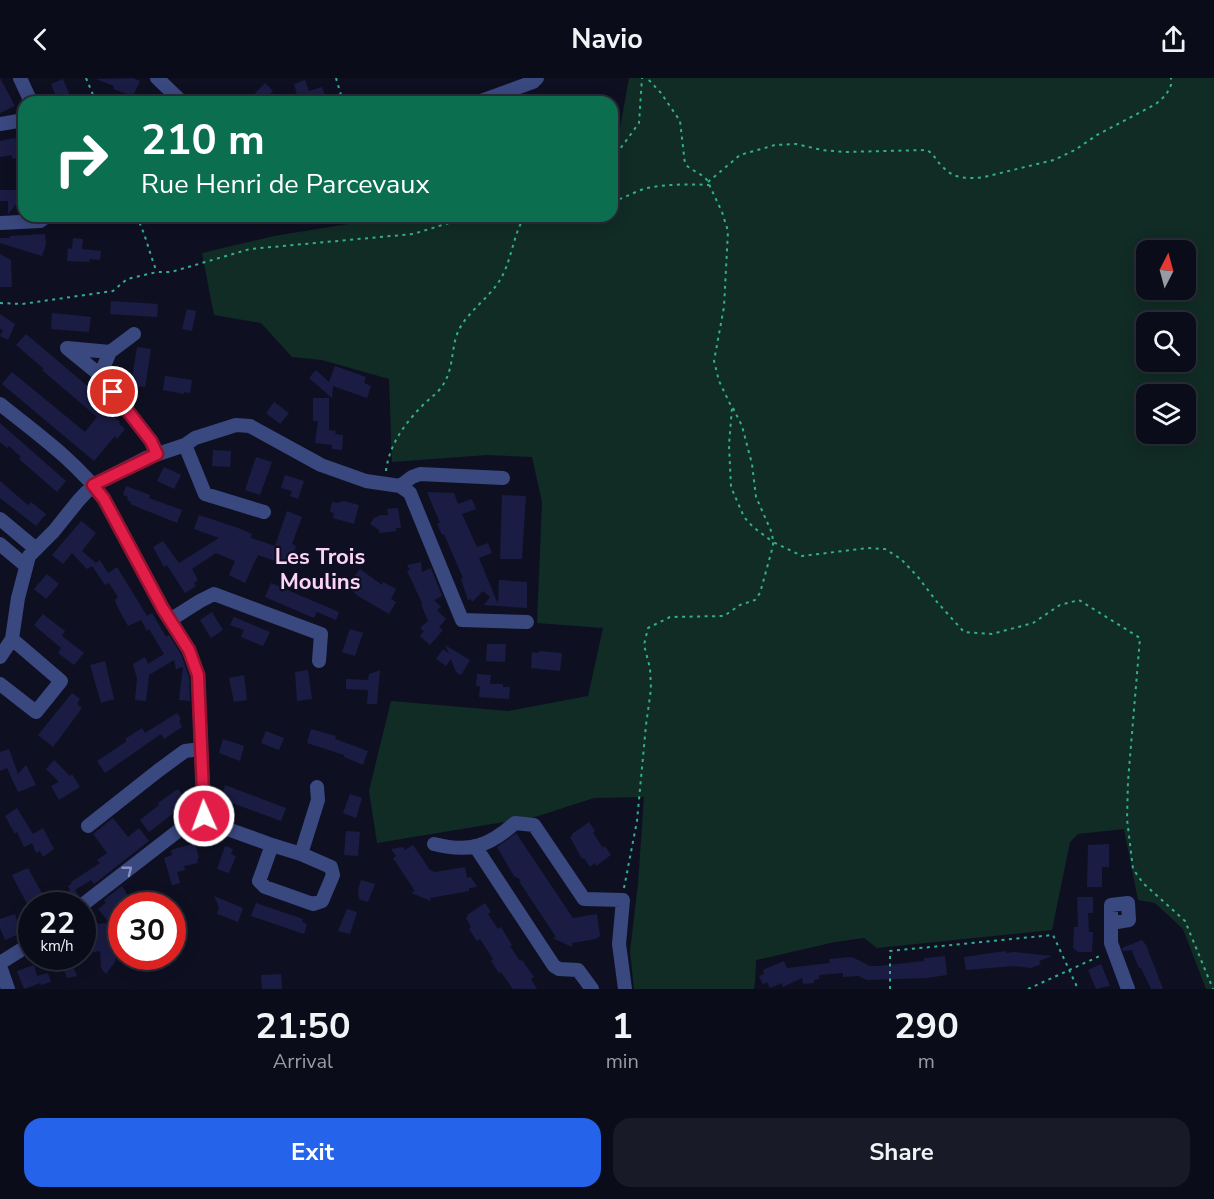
<!DOCTYPE html>
<style>
body{margin:0;font-family:"Nunito Sans",sans-serif;background:#181a27;color:#f1f3f6;height:100vh;display:flex;flex-direction:column;font-size:22px;white-space:nowrap}
*{box-sizing:border-box;margin:0}
p{font-size:20px;color:#999ba2}
.icon{flex:none;width:33px;height:33px;fill:none;stroke:currentColor;stroke-width:2;stroke-linecap:round;stroke-linejoin:round}
.map{position:relative;height:911px;overflow:hidden}
.side{display:flex;flex-direction:column;background:#0a0c1a;flex:1}
.side>*{flex:none}
.guide{position:absolute;left:18px;top:18px;width:600px;height:126px;border-radius:18px;box-shadow:0 3px 15px #0003,0 0 0 2px #2a2c39;background:#0b6e4f;color:#fff;overflow:hidden}
.needle{width:39px;rotate:6deg}
.fabs{position:absolute;left:1136px;top:162px;display:grid;gap:12px}
.fabs a{display:grid;place-items:center;width:60px;height:60px;border-radius:12px;background:#0a0c1a;box-shadow:0 3px 15px #0003,0 0 0 2px #2a2c39;font-size:30px}
.speed{position:absolute;left:18px;top:814px;display:flex;gap:12px;font-size:30px;font-weight:700;text-align:center}
.speed>*{display:grid;place-content:center;width:78px;height:78px;border-radius:50%;background:#0a0c1a;box-shadow:0 3px 15px #0003,0 0 0 2px #2a2c39;line-height:1}
.speed small{font-size:15px;font-weight:400}
.speed .limit{border:9px solid #d22;background:#fff;color:#111}
.pin{position:absolute;display:grid;place-items:center;width:51px;height:51px;color:#fff;margin:-26px;border:3px solid #fff;border-radius:50%;box-shadow:0 2px 6px #0007}
.me{position:absolute;width:66px;margin:-33px;rotate:358deg;stroke-linejoin:round;filter:drop-shadow(0 0 4px #0008)}
.turn{display:flex;align-items:center;gap:21px;height:126px;padding:0 24px;font-size:27px}
.turn .icon{width:78px;height:78px;stroke-width:2.5}
.turn b{display:block;font-size:42px;line-height:51px}
.eta{display:flex;justify-content:space-evenly;align-items:center;height:102px;text-align:center}
.eta b{font-size:36px;font-weight:700;line-height:42px}
.primary-button{display:flex;gap:12px;margin-top:auto;padding:12px 24px}
.primary-button a{flex:1;height:69px;border-radius:18px;background:#2563eb;color:#fff;font-size:24px;font-weight:700;line-height:69px;text-align:center}
.primary-button a+a{background:#181a27;color:#f1f3f6}
header{display:flex;justify-content:space-between;align-items:center;height:78px;padding:0 24px;background:#0a0c1a;font-size:27px;font-weight:700}
.map>svg:first-child{display:block}
.green{fill:#112c25;fill-rule:evenodd}
.building{fill:#1b1c43}
.lines{fill:none;stroke-linecap:round;stroke-linejoin:round}
.path{stroke:#31b18b;stroke-width:2;stroke-dasharray:3 4.5;stroke-linecap:butt}
.minor{stroke:#3a4880;stroke-width:14}
.oneway{stroke:#868fbf}
.route-casing{stroke:#92132f;stroke-width:15}
.route{stroke:#e11d48;stroke-width:10}
.labels{text-anchor:middle;stroke-width:4.5;stroke-linejoin:round;paint-order:stroke}
.neighbourhood-label{font-size:22px;font-weight:bold;fill:#fed3f8;stroke:#0e1022}
</style>
<header><svg class="icon" aria-label="back" viewBox="0 0 24 24"><path d="M15 5l-7 7 7 7"/></svg>Navio<svg class="icon" aria-label="share" viewBox="0 0 24 24"><path d="M12 15V3M7 8l5-5 5 5M5 13v7h14v-7"/></svg></header>
<div class="map">
<svg width="1214" height="911" viewBox="0 0 1214 911">
<rect width="100%" height="100%" fill="#0e1022"/>
<path class="green" d="M629,0H1214V911H1206L1183,851L1155,825L1138,822L1124,751L1078,756L1070,764L1052,852L877,870L864,860L835,864L756,882L755,905L754,911H634L630,873L638,806L644,719L594,720L535,739L377,765L369,713L391,623L508,633L588,618L603,550L537,545L542,424L532,379L487,377L392,384L389,301L322,282L292,279L261,245L214,237L202,175L274,158L397,138H612V54L620,50ZM1146,172H1185V212H1146ZM1146,244H1185V284H1146ZM1146,316H1185V356H1146Z"/>
<path class="building" d="M0,0L15,28L0,35Z
M133,0L140,3L133,18L113,11L114,8L96,1Z
M63,1L70,18L72,24H58L51,6Z
M305,2L309,13L322,9L327,24H299L294,6Z
M265,5L273,13L263,24H247Z
M15,60L16,63L24,61V78L12,81V77L0,79V63Z
M0,112H24V129L18,124L8,136V123H0Z
M45,156L46,166L42,178L0,165V160H10V158Z
M73,160L83,161L82,171L101,173L100,182L90,181L89,184L67,183L68,170L72,171Z
M0,176L11,182L12,209H0Z
M111,223L158,226L157,239L110,236Z
M187,231L196,233L192,253L182,251Z
M52,235L91,239L89,254L51,251Z
M0,236L15,246L8,262L0,258L3,252L0,251Z
M26,256L91,311L90,312L97,318L94,322L120,344L119,346L125,351L117,361L115,358L94,383L2,306L12,294L85,354L97,339L42,292L44,291L16,267Z
M137,269L151,271L145,309L131,307Z
M335,288L366,299L364,305L371,308L367,320L333,308L332,320L309,300L316,292L329,304Z
M165,298L192,302L190,315L184,314V316L163,312Z
M313,320H329V352L336,353L335,356L343,357L342,372L332,371V367L315,365L318,343H313Z
M274,324L289,335L280,346L266,335Z
M0,345L66,403L57,414L19,381L21,379L9,368L7,370L0,364Z
M213,372L231,373L230,389L212,388Z
M256,379L272,384L260,417L245,412Z
M164,389L181,397L174,411L157,403Z
M285,397L304,403L298,421L290,418L292,413L281,410Z
M0,403L28,427L31,424L46,436L36,448L0,420Z
M126,408L150,417L149,420L182,432L177,445L130,426L131,424L127,422L128,419L123,417Z
M427,414L454,415L458,426L472,421L476,431L462,436L477,469L488,465L492,475L479,480L498,526L499,502L527,504V530L484,527L490,519L483,513L472,524L471,521L468,522L461,501L463,500L444,456L442,457L437,445H440Z
M502,417L526,418L522,481H500Z
M343,423L359,427L354,446L333,440L334,435L330,434L332,424L338,425Z
M398,430L401,450H396V453L379,455V452L370,446L374,440L381,437H388L387,431Z
M287,433L302,439L292,466L296,468L291,484L286,482L284,486L258,477L245,505L229,497L235,483L216,475L192,491L198,502L194,505L196,508L185,515L167,487L164,489L153,469L163,463L179,485L219,460L194,451L199,437L238,450L252,456L251,460L275,468Z
M81,443L96,455L82,473L96,485L100,482L108,495L117,489L147,538L152,535L165,557L167,559L169,557L181,576L189,599L190,623L179,622L183,589L176,591L174,582L149,597L146,623L135,622L137,601L133,586L145,579L148,586L164,576L149,551L147,553L141,542L128,548L117,528L115,522L118,519L109,505L105,507L92,488L87,491L72,475L63,486L52,477Z
M421,484L422,494L431,490L442,518L434,522L441,529L437,532L446,541L439,549L443,552L430,567L420,558L424,553L420,550L428,543L421,526L423,527L407,493L410,492L407,487Z
M360,491L382,507L383,504L396,511L391,521L396,524L389,536L358,518L347,508Z
M47,496L59,506L46,521L34,511Z
M271,505L339,534L336,542L317,534L314,540L265,519Z
M212,534L223,552L211,560L200,542Z
M43,536L65,553L62,558L84,575L74,587L58,575L61,570L34,547Z
M234,539L270,554L263,568L241,559L244,552L230,547Z
M350,551L363,555L355,578L342,574Z
M487,566H506L505,584L486,583Z
M445,567L470,582L461,597L456,594L451,581L446,588L436,581L443,571L449,576Z
M539,573L562,575L560,593L531,590L532,574L539,575Z
M105,583L114,621L101,625L90,587Z
M308,592L312,621L297,623L295,594Z
M380,592L377,626H367L368,612L346,611V601L368,602L369,596Z
M477,596L491,597L490,606H503V609H510L509,621L479,619L480,608H476Z
M244,597L247,622L234,624L229,600Z
M72,615L80,621L77,626L82,630L53,669L38,657Z
M177,635L181,641L179,643L182,649L164,661L161,656L105,695L97,683L127,663L125,661L142,650L145,655Z
M311,651L336,658L335,661L368,673L363,687L344,679V677L307,665Z
M266,653L284,660L279,672L261,665Z
M223,661L244,668L240,683L219,675Z
M9,671L18,696L26,687L36,707L18,714L7,690L0,693V674Z
M54,682L70,698L72,696L80,709L59,722L51,708L59,704L46,691Z
M225,707L286,730L281,743L221,721Z
M178,711L188,724L149,754L140,742L159,727L158,725Z
M350,716L362,720L356,740L343,735Z
M17,730L33,756L43,750L54,771L43,779L40,773L36,775L32,765L24,769L17,754L15,756L5,738Z
M113,740L128,759L139,750L149,763L94,806L91,802L75,812L79,818L73,824L72,828H50L70,812L68,808L72,805L71,804L100,785L97,782L107,775L93,756Z
M589,744L595,753L593,755L603,770L605,768L611,777L596,788L595,785L590,789L584,780L582,781L570,759L573,757L572,756Z
M346,753L360,754L358,778L344,777Z
M516,755L573,840L597,836L600,858L596,861L572,865V869L553,860L556,859L519,803L521,802L514,798L497,769Z
M195,765L199,780L197,781L198,785L184,788L185,792L177,794L180,805L172,807L164,780L172,777L171,772Z
M1109,766V789H1102V809H1087L1088,767Z
M413,767L430,792L435,794L465,789L467,800L471,799L477,809L469,810V813L430,820L431,823L411,815L415,813L393,780L396,778L391,771L403,769L405,772Z
M225,768L233,771L231,776L236,778L229,795L217,791Z
M28,790L49,828H28L12,797Z
M361,802L375,806L368,824L359,821L358,812Z
M122,808L134,828H122V832L107,842L98,831L106,825L104,822Z
M214,818L243,830L238,844L217,836L219,829Z
M1077,819H1093V835H1088L1089,854H1093L1092,874H1078L1073,870L1074,849H1078Z
M256,825L303,841L302,844L307,846L304,856L251,838Z
M485,825L491,834L488,836L498,851L501,849L512,867L510,868L520,883L522,882L534,899L531,901L537,911H513L501,894L499,895L491,883L493,881L480,861L477,863L469,851L471,849L466,840L468,838L467,837Z
M347,831L357,834L350,856L338,853Z
M15,836L20,850L17,852L19,856L5,862L0,850V841Z
M105,845L114,852L119,863L115,884L106,896L101,890L100,873L90,875L89,870L82,872V848Z
M1142,862L1146,867L1163,911H1151L1141,890H1139L1132,873L1134,872L1123,873L1122,870Z
M1006,873V875L1014,874L1052,878L1039,883L1041,886L1031,890L1014,888L966,892L964,879Z
M945,878L947,897L926,900L867,902L858,898L843,899V895L819,897V901L814,902V905L803,906L802,900L783,909L782,905L770,910L767,904L763,906L759,898L764,896L763,892L784,883L787,890L830,885L829,881L852,879L870,888H878L924,883V880Z
M59,879H69L77,898L67,900Z
M1101,886L1110,908L1096,911L1088,892Z
M34,887L37,898L48,895L51,904L41,907L40,905L24,911L17,893Z
M281,896L282,911H262L261,897Z"/>
<g class="lines">
<path class="path" d="M86,0L96,24
M336,0L343,24
M612,82L639,45L642,0
M708,104L740,77L775,67L796,66L822,72L844,74L927,72C935,77 936,83 943,89C953,101 969,101 984,99L1054,82L1075,72L1097,57L1156,26L1166,17L1171,7V0
M612,123C624,121 635,113 647,110C667,106 689,106 709,107
M136,138C146,156 149,175 157,194
M0,225L22,226L113,213L127,201L157,194H171L250,171L413,156L472,138
M733,330L742,348L752,386L756,419L772,455L773,464L802,478L868,470L885,471L901,481L918,499L937,524L964,554L992,556L1033,545L1060,527L1079,522L1140,560L1128,703L1127,741L1133,791L1143,805L1185,843L1213,911
M386,393C389,367 405,345 423,327C429,321 435,317 440,311C453,295 451,277 456,259C463,237 485,224 498,205C512,185 512,158 525,138
M624,810L637,743L646,647L651,611L650,590L644,567L648,550L670,539L724,538L740,527L755,522L760,515L773,468V464L753,449L744,439L731,409L729,367L732,330L719,303L714,283L724,229L728,153L722,134L707,102C701,95 692,93 685,86L680,43L661,15L647,0
M890,911V873L1053,857L1078,911
M1028,911L1102,877"/>
<path class="minor" d="M20,0L31,24
M157,0L182,24
M478,24L533,4L537,0
M0,46L24,42
M0,145L40,143L47,138
M110,274L67,270L100,297L110,274L134,256
M100,297L151,363L157,376
M0,326C36,355 76,383 104,421L163,531L189,572L198,597L204,738
M185,367L205,416L264,434
M400,408L412,399L420,396L503,400
M0,441L36,471
M0,466L26,488
M170,542L200,523L214,516L321,556L319,583
M0,579L12,561L18,520L29,478L54,453L78,423L93,407L146,380L185,367L195,360L236,347L250,348L321,387L366,403L400,408L410,415L462,542L527,544
M0,606L36,634L61,603L12,561
M204,738L222,749L272,767
M88,748L159,692L185,673L201,671
M434,766C469,775 488,769 515,745L534,747L584,821L623,822L619,866L625,911
M272,767L301,776L331,789L333,797L322,823L313,826L265,809L259,803Z
M475,768L554,888L559,891L578,892L592,911
M301,776L318,722L317,709
M81,828L187,746L204,738
M1111,845L1129,842L1128,825L1111,827V865L1128,911
M0,885L32,865
M0,888L8,911"/>
</g>
<defs><path id="oneway-chevron" d="M-2-3.5L2.5 0L-2 3.5" fill="none" stroke-width="1.6" stroke-linecap="round" stroke-linejoin="round" transform="scale(1.5)"/></defs>
<use class="oneway" href="#oneway-chevron" transform="translate(128 792) rotate(-38)"/>
<g class="lines">
<g class="route-casing">
<path id="route" d="M113,314L151,363L157,376L93,407L104,421L163,531L189,572L198,597L204,738"/>
</g>
<use href="#route" class="route"/>
</g>
<g class="labels">
<g class="neighbourhood-label">
<text x="320" y="486">Les Trois<tspan x="320" dy="25">Moulins</tspan></text>
</g>
</g>
</svg>
<div class="fabs">
<a><svg class="needle" viewBox="-14 -14 28 28"><path d="M0-13l5 13h-10z" fill="#e53935"/><path d="M0 13l5-13h-10z" fill="#999ba2"/></svg></a>
<a><svg class="icon" aria-label="search" viewBox="0 0 24 24"><circle cx="10" cy="10" r="6"/><path d="M15 15l6 6"/></svg></a>
<a><svg class="icon" aria-label="layers" viewBox="0 0 24 24"><path d="M12 4l9 5-9 5-9-5zM3 14l9 5 9-5"/></svg></a>
</div>
<div class="speed"><div>22<small>km/h</small></div><div class="limit">30</div></div>
<div class="pin" style="left:113px;top:314px;background:#d93025"><svg class="icon" aria-label="arrive" viewBox="0 0 24 24"><path d="M6 21V4h12l-3 4 3 4H6"/></svg></div>
<svg class="me" style="left:204px;top:738px" viewBox="-20 -20 40 40"><circle r="17" fill="#e11d48" stroke="#fff" stroke-width="3"/><path d="M0-11L8 9 0 5-8 9z" fill="#fff"/></svg>
<div class="guide">
<div class="turn"><svg class="icon" aria-label="right" viewBox="0 0 24 24"><path d="M7 20v-9h11M14 6l5 5-5 5"/></svg><div><b>210 m</b>Rue Henri de Parcevaux</div></div>
</div>
</div>
<section class="side">
<div class="eta">
<div><b>21:50</b><p>Arrival</p></div>
<div><b>1</b><p>min</p></div>
<div><b>290</b><p>m</p></div>
</div>
<div class="primary-button"><a>Exit</a><a>Share</a></div>
</section>
